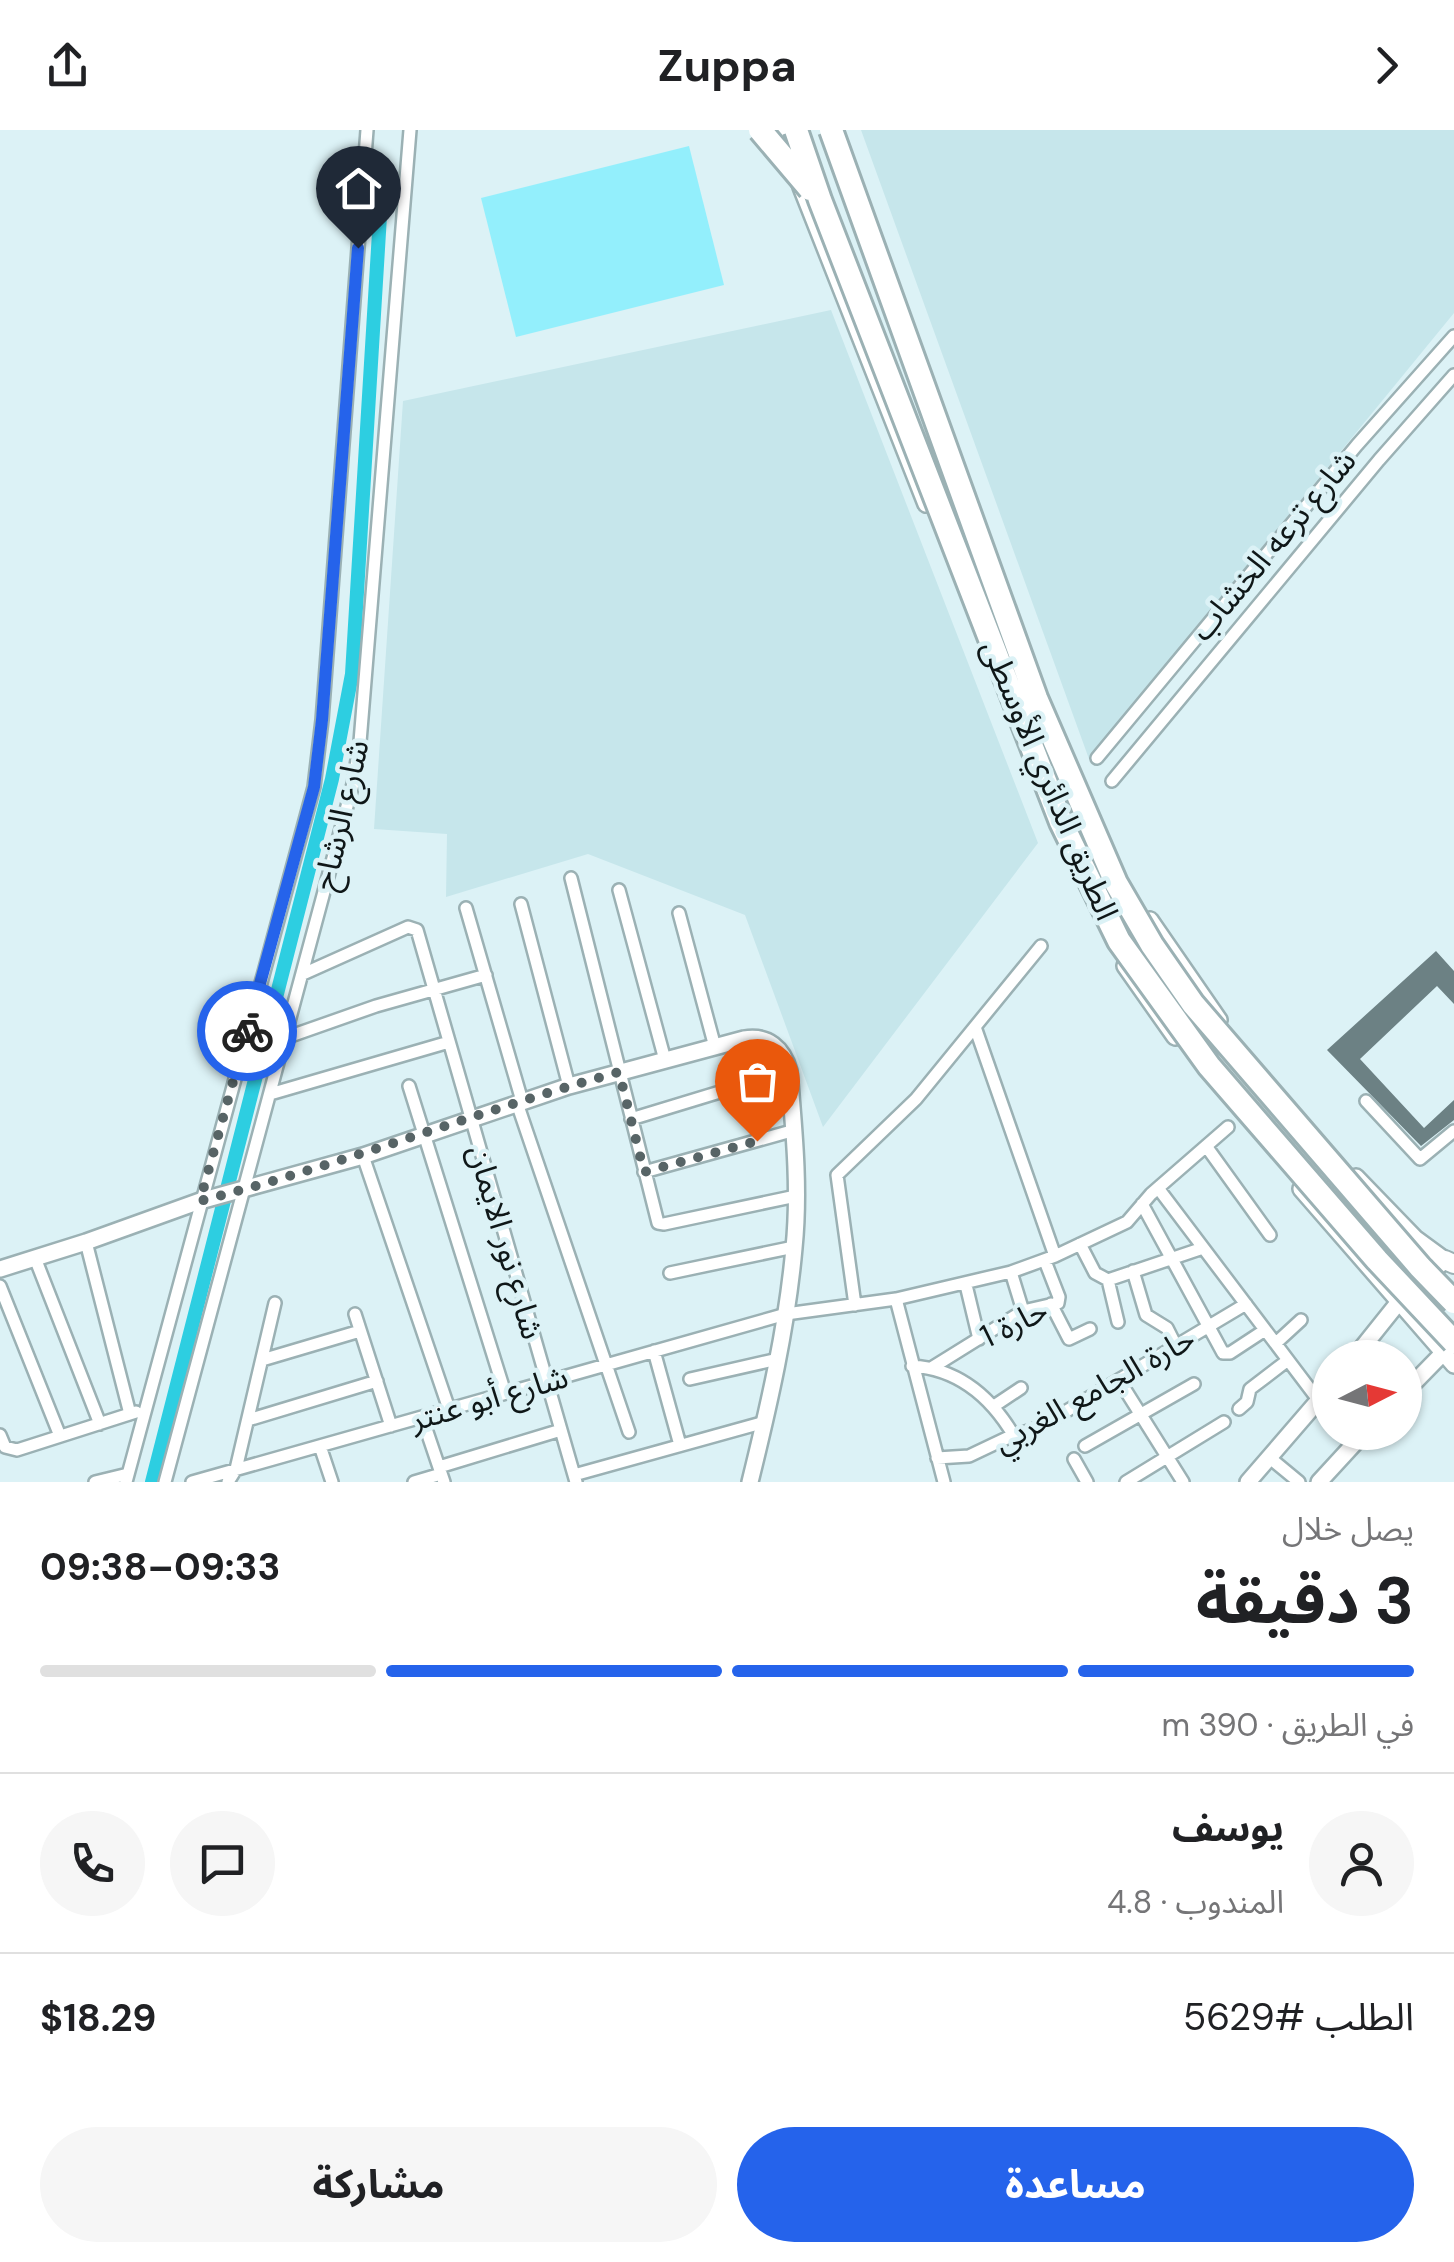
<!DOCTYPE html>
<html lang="ar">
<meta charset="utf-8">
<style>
:root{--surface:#fff;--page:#f6f6f6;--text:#202124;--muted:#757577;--line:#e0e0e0;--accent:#2563eb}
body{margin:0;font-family:"DM Sans","Noto Sans Arabic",sans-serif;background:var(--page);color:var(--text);direction:rtl;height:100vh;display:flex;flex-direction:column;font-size:38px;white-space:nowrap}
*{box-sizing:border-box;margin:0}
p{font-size:32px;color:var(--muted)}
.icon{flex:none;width:55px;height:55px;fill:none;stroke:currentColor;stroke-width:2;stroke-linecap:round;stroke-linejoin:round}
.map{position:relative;height:1352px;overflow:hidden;direction:ltr}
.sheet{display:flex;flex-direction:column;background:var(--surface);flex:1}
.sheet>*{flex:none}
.needle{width:65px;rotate:84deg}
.buttons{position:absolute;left:1312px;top:1210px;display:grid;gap:20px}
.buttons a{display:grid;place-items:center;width:110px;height:110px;border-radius:50%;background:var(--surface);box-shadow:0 2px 8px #0004;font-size:50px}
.pin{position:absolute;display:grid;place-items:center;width:85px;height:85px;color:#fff;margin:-102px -42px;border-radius:50% 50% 50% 0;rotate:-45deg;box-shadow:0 0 10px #0007}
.pin .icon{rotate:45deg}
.courier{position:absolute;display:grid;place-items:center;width:100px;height:100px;margin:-50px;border:8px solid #2563eb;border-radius:50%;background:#fff;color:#222;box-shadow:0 2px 12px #0007}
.summary em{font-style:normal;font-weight:700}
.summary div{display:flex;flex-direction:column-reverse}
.summary{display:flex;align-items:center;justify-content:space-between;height:170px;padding:0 40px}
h1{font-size:65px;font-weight:700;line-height:75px}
.bar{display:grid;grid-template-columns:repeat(4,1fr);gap:15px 10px;align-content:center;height:120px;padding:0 40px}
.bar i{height:12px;border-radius:8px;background:var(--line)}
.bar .on{background:var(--accent)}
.bar p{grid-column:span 4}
.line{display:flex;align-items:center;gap:25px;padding:0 40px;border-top:2px solid var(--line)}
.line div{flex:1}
.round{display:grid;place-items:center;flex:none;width:105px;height:105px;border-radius:52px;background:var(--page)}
.primary-button{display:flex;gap:20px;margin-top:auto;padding:20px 40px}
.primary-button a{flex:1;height:115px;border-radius:60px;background:var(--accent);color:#fff;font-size:40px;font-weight:700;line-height:115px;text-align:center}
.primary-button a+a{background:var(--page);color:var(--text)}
header{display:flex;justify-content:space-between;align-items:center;height:130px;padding:0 40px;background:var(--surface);font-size:45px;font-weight:700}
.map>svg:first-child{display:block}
.built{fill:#c6e6eb}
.grass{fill:#93effc}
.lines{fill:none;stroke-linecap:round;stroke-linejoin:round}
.canal{stroke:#2dcee1;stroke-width:14}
.building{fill:#6c8184}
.minor-casing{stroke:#9bb1b4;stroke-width:16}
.tertiary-casing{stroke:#9bb1b4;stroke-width:20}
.secondary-casing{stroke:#9bb1b4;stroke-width:22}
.minor{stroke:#fff;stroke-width:11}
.tertiary{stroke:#fff;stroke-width:15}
.secondary{stroke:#fff;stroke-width:18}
.motorway-bridge-casing{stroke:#9bb1b4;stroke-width:28;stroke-linecap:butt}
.motorway-bridge{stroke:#fff;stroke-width:22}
.done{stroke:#576466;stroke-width:10;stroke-dasharray:0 18}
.route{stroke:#2563eb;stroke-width:12}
.labels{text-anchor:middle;stroke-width:9;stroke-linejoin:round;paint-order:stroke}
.street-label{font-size:32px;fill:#0f1718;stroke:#dcf2f6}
</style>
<header><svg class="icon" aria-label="forward" viewBox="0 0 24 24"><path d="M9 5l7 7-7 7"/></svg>Zuppa<svg class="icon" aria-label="share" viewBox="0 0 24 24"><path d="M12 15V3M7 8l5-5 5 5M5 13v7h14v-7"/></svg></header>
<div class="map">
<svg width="1454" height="1352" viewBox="0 0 1454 1352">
<rect width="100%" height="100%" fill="#dcf2f6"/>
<path class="built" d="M 861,0 L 1454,0 L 1454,183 L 1089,629 Z
M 831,180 L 1038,713 L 823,997 L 745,785 L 588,724 L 446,767 L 447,704 L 374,699 L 403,271 Z"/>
<path class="grass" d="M 689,16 L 724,155 L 516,207 L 481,68 Z"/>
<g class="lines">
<path class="canal" d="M 152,1352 L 332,649 L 352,544 L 383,37"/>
</g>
<path class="building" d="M 1436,821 L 1454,841 L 1454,874 L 1437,856 L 1360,929 L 1424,998 L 1454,970 L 1454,990 L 1421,1016 L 1327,920 Z"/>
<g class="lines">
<defs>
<path id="minor" d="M 1097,628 L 1357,315 L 1454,206
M 1112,651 L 1379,330 L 1454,245
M 571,748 L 658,1093 L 664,1094 L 796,1066
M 619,760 L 665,930
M 521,774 L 569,956
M 466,778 L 522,971
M 679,783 L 715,917
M 303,844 L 408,797 L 417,800 L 576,1352
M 975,897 L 1055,1126
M 285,908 L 376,876 L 486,845
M 409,956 L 505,1263
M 270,964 L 449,912
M 1366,971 L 1420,1029 L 1454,1001
M 517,973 L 629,1302
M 631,989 L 789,941
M 1206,1016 L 1270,1105
M 363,1026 L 449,1279
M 644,1042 L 795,1000
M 1158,1058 L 1319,1271 L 1330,1280
M 1142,1074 L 1223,1223 L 1230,1223 L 1265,1200
M 86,1112 L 130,1284
M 1080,1114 L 1095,1143 L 1108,1150 L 1203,1118
M 35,1128 L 100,1294
M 1133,1141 L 1146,1185 L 1167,1198 L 1176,1216
M 1011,1142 L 1023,1181
M 670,1143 L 794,1117
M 1108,1150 L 1118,1192
M 966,1155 L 979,1209
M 0,1156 L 60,1306
M 896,1169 L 944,1352
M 1051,1174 L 1069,1209 L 1090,1199
M 855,1175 L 837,1045 L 916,969 L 1041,816
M 355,1184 L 391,1296
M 1276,1213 L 1301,1190
M 654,1221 L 680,1315
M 262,1230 L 360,1201
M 912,1236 C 959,1239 991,1267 1014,1306
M 933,1237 L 1023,1181 L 1058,1173 L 1059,1167 L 1045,1131
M 690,1249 L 778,1229
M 1119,1250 L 1183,1352
M 994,1276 L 1021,1258
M 1239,1279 L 1247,1272 L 1250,1259 L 1288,1230
M 422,1287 L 444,1352
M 248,1290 L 377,1251
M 0,1305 L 5,1317 L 17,1320 L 136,1282
M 320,1316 L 332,1352
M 1085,1316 L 1194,1254
M 937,1328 L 969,1326 L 1009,1307 L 1038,1298 L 1246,1174
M 1270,1328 L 1299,1352
M 1074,1329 L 1087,1352
M 439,1337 L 561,1300
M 574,1345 L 765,1292
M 95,1352 L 128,1344
M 126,1352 L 314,657 L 322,590 L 367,0
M 165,1352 L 353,654 L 360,612 L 410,0
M 192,1352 L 786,1184 L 896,1169 L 1011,1142 L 1055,1126 L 1127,1092 L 1151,1064 L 1228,997
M 228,1352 L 236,1339 L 275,1173
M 414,1352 L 441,1344
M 1126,1352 L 1224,1292"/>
<path id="tertiary" d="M 783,0 L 801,57 L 926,374
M 1150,790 L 1219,890
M 1125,836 L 1175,907
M 1301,1059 L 1454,1235
M 0,1139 L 86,1112 L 200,1071 L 363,1026 L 569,956 L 744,909 C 768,905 783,918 789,941 C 794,1000 800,1059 794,1118 C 787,1197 769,1275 750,1352
M 1354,1228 L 1398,1173 L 1445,1130 L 1415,1108 L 1356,1047
M 1405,1262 L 1448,1218
M 1248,1352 L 1330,1257
M 1319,1352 L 1365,1302"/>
<path id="secondary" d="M 1445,1130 L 1454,1134"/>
</defs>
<use href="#minor" class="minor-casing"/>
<use href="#tertiary" class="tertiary-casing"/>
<use href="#secondary" class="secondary-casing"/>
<use href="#minor" class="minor"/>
<use href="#tertiary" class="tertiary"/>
<use href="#secondary" class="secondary"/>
<defs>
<path id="motorway-bridge" d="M 760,0 L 810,59
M 796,0 L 820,70 L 1061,692 L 1119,811 L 1209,936 L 1377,1130 L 1454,1212
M 831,0 L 1036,568 L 1116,753 L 1152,815 L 1193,874 L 1420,1137 L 1454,1172"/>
</defs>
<use href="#motorway-bridge" class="motorway-bridge-casing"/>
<use href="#motorway-bridge" class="motorway-bridge"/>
</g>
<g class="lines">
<path class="done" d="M 247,901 L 200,1071 C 342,1035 478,981 619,942 L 644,1042 L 757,1011"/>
<path class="route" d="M 247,901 L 314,657 L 322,590 L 358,118"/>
</g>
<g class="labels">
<g class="street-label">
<text transform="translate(1273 415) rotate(-50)" y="11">شارع ترعه الخشاب</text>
<text transform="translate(1050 650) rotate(67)" y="11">الطريق الدائري الأوسطى</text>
<text transform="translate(341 685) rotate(-77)" y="11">شارع الرشاح</text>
<text transform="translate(506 1112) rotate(74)" y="11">شارع نور الايمان</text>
<text transform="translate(1014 1193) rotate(-26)" y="11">حارة 1</text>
<text transform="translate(1094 1260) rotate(-29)" y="11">حارة الجامع الغربي</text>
<text transform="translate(489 1268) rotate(-16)" y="11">شارع أبو عنتر</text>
</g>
</g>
</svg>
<div class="buttons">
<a><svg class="needle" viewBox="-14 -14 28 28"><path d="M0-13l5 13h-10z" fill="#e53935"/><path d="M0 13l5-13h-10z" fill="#757577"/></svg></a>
</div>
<div class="pin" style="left:757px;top:1011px;background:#ea580c"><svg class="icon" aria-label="bag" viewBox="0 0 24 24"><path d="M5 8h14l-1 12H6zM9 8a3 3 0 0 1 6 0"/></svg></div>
<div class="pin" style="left:358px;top:118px;background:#1f2937"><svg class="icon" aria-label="home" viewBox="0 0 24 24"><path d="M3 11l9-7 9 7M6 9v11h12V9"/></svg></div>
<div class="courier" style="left:247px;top:901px"><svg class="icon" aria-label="bike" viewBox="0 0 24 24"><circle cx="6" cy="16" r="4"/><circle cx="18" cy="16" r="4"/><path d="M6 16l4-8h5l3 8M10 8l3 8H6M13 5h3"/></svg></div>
</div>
<section class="sheet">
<div class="summary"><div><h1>3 دقيقة</h1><p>يصل خلال</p></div><em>09:33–09:38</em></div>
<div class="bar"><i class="on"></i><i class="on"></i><i class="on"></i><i></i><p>في الطريق · 390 m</p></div>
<div class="line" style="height:180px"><a class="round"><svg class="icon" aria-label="person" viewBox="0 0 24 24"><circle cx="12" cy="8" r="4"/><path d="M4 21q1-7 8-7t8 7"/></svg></a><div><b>يوسف</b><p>المندوب · 4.8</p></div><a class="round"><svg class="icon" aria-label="chat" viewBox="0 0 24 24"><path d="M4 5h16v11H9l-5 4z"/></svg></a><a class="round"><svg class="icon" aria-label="phone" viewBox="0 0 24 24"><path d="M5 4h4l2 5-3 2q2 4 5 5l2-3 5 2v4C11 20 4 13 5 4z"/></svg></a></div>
<div class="line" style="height:130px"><div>الطلب #5629</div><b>$18.29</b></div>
<div class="primary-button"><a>مساعدة</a><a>مشاركة</a></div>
</section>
